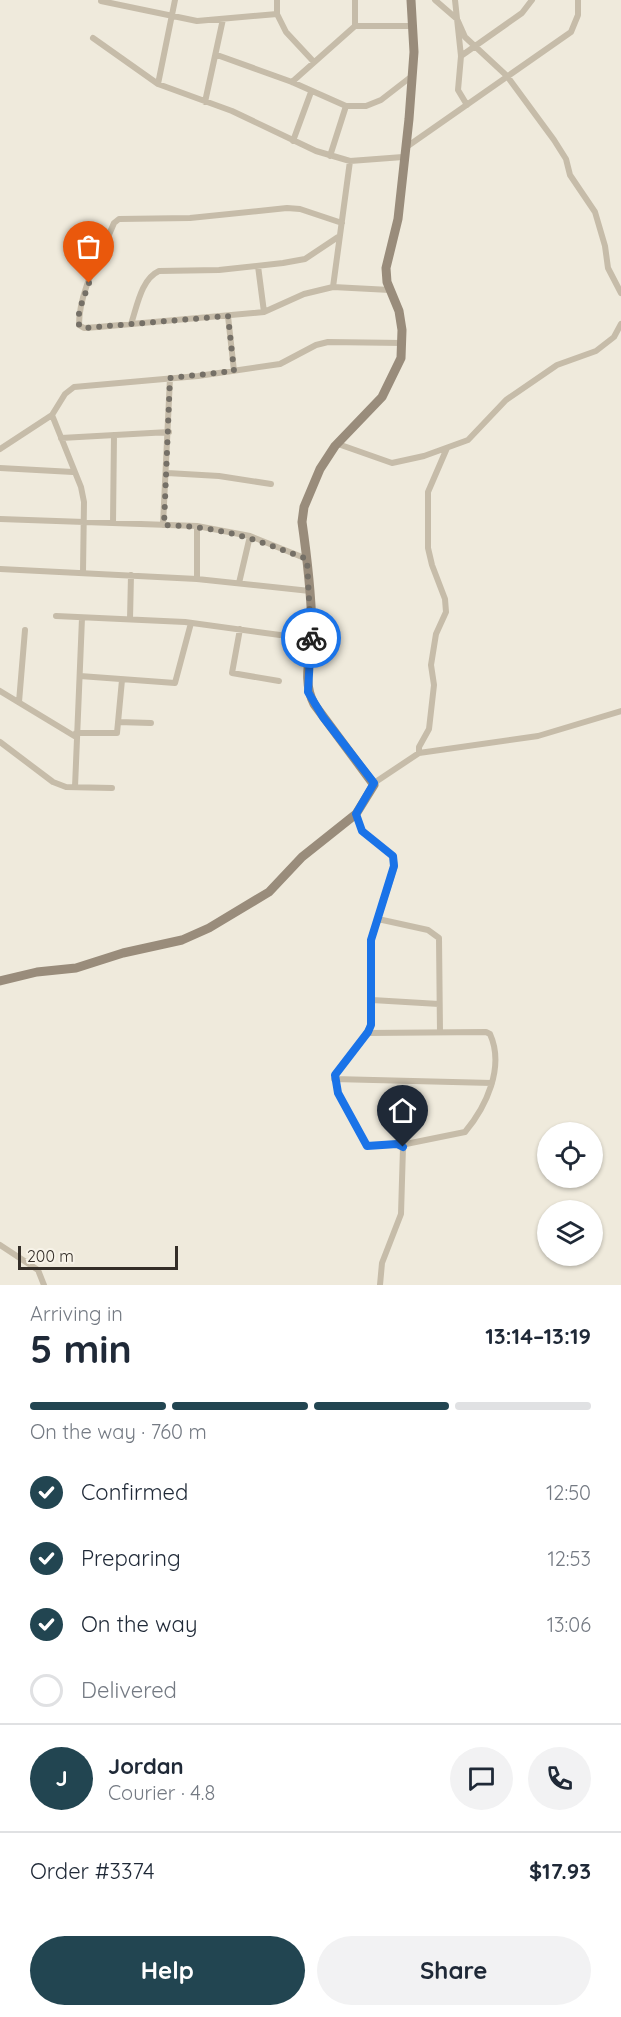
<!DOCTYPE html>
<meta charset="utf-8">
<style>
:root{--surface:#fff;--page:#f2f2f3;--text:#1f2937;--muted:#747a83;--line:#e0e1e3;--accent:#224551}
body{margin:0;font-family:Quicksand,sans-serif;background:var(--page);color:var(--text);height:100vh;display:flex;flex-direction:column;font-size:22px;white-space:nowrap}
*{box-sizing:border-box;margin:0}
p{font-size:20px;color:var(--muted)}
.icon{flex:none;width:33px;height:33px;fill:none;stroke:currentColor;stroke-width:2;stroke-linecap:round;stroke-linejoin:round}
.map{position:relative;height:1285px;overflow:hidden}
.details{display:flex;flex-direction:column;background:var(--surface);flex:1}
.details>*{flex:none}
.fabs{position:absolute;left:537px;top:1122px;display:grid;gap:12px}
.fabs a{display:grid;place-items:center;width:66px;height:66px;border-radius:50%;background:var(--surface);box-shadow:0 2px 4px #0004;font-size:30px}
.scale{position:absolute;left:18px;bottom:15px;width:160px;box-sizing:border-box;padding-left:6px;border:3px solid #342e28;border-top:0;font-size:16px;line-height:21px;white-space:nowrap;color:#342e28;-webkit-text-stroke:4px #f7f3e8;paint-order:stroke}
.pin{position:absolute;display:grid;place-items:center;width:51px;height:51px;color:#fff;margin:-62px -26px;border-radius:50% 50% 50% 0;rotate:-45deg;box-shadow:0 0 6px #0007}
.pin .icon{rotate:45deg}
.courier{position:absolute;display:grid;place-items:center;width:60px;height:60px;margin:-30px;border:4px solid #1a73e8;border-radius:50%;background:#fff;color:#222;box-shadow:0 2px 8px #0007}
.summary em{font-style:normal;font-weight:800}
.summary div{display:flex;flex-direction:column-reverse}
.summary{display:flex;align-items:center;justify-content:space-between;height:102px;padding:0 30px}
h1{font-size:39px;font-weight:800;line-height:45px}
.bar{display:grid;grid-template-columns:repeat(4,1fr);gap:9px 6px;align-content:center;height:72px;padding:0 30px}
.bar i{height:8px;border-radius:4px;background:var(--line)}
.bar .current{background:var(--accent)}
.bar p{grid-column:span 4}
.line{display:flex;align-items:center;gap:15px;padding:0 30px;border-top:2px solid var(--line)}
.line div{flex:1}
.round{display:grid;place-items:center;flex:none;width:63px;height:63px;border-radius:32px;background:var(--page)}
ol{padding:0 30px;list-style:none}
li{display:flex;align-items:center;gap:18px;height:66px}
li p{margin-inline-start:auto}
li .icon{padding:6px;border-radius:50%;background:var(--accent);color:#fff;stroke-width:4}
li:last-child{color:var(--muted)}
li i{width:33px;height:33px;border:3px solid var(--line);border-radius:50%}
.action{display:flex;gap:12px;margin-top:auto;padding:12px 30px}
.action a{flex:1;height:69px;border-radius:36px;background:var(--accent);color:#fff;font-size:24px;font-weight:800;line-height:69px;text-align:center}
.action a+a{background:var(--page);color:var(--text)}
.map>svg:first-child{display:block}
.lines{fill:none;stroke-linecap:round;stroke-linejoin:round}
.street{stroke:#c6bca9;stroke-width:6}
.secondary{stroke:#998c7b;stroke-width:9}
.done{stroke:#757067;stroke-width:6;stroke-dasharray:0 10.8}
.route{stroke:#1a73e8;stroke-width:8}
</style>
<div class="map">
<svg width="621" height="1285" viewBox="0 0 621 1285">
<rect width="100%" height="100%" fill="#efeadc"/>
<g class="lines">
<path class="street" d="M 435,0 L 457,19 L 465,37 L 507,76 L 554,140 L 566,159 L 570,175 L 595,212 L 605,246 L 608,268 L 621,293
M 455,0 L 461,56 L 458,90 L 467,105
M 101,1 L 197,21 L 277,14 L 277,0
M 277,14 L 286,32 L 313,61
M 355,26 L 355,0
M 93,38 L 158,84 L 232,111 L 316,151 L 350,161 L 403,157
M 217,55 L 292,82 L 346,106 L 366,106 L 381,100 L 412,76
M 461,56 L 522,13 L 532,0
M 292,82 L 355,26 L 412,26
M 158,84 L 175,0
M 205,102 L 223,19
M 293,141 L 311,92
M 405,148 L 571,32 L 578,15 L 578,0
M 330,156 L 346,106
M 342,223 L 300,209 L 287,208 L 190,218 L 119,219 L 114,223 C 101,255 79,290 79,325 L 84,328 L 98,327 L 264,312 L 304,294 L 333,287 L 390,290
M 258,266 L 264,312
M 333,287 L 350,161
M 228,316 L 234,371
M 131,324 C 137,307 141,279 159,271 L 219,270 L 283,263 L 305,259 L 338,237
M 52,415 L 81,487 L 84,502 L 83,572
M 61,438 L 169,432
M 338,444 L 392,463 L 424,456 L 468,440 L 506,400 L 557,365 L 596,351 L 614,337 L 621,324
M 0,449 L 52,415 L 65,394 L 74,387 L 198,376 L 280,364 L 316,345 L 328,342 L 403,343
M 0,468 L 73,472
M 167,473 L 219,476 L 271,484
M 0,519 L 197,526 L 250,536 L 307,559
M 113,523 L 114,435
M 163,525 L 170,378
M 0,569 L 197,579 L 310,591
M 197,579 L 197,526
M 239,583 L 250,536
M 56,616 L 185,622 L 280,635
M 130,619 L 131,575
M 240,629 L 232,673 L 279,681
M 80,676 L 175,683 L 191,623
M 0,691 L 76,737
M 19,702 L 25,630
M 118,722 L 151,723
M 76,733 L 117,733 L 122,680
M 0,742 L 53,782 L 66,787 L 112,788
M 419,753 L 419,747 L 429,729 L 434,685 L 431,665 L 436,634 L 446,612 L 445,599 L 432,565 L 428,548 L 428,492 L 447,448
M 374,783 L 419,753 L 538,736 L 621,711
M 75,787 L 82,618
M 356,814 L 362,831 L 393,856 L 395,866 L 371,940 L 371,1025 L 360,1043 L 335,1075 L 338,1093 L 367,1146 L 397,1144 L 403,1147 L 401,1214 L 382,1263 L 380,1285
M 378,919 L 428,930 L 439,938 L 440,1032
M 372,1000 L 439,1004
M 368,1033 L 486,1032 L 490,1034 C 505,1067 486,1107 465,1132 L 401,1145
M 334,1079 L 492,1083
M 0,1245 L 38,1270 L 44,1285"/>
<path class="secondary" d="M 0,981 L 37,972 L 76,968 L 123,953 L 182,940 L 209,928 L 269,892 L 302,857 L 356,814 L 374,785 L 314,704 C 301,678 312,655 312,627 C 311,592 307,557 302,522 L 304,507 L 320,469 L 335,446 L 382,397 L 401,358 L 402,330 L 399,311 L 387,282 L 386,268 L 398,219 L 409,119 L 414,52 L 411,0"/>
</g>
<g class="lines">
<path class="done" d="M 89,283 L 79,311 L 79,325 L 84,328 L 228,316 L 234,371 L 170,378 L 164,525 C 223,527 252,538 307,559 L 311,638"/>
<path class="route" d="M 311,638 L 308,692 L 323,717 L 374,783 L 356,814 L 362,831 L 393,856 L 394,866 L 371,940 L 371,1025 L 368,1032 L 335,1075 L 338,1093 L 367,1146 L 397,1144 L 403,1147"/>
</g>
</svg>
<div class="fabs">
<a><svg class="icon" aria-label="locate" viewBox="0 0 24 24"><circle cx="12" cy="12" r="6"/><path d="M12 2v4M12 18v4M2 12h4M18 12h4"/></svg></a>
<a><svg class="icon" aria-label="layers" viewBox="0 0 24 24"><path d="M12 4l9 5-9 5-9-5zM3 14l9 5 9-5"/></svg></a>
</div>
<div class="scale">200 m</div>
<div class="pin" style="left:89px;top:283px;background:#ea580c"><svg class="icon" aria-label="bag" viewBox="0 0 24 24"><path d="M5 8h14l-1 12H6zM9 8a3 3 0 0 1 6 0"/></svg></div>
<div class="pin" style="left:403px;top:1147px;background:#1f2937"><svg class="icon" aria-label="home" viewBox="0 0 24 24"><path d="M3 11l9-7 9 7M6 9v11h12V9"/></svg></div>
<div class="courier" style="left:311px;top:638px"><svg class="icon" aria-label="bike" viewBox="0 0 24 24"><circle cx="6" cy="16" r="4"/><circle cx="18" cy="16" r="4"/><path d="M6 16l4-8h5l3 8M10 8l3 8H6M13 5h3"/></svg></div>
</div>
<section class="details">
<div class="summary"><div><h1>5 min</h1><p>Arriving in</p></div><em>13:14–13:19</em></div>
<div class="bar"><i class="current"></i><i class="current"></i><i class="current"></i><i></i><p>On the way · 760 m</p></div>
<ol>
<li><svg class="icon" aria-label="check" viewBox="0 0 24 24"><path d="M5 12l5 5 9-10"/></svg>Confirmed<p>12:50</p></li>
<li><svg class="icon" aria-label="check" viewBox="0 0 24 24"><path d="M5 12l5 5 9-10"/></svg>Preparing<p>12:53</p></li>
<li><svg class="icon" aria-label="check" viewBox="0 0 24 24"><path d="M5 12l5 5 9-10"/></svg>On the way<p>13:06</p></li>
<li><i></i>Delivered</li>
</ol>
<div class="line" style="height:108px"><b class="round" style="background:var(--accent);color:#fff">J</b><div><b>Jordan</b><p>Courier · 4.8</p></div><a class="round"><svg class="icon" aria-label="chat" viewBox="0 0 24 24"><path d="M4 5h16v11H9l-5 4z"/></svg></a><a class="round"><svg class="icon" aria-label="phone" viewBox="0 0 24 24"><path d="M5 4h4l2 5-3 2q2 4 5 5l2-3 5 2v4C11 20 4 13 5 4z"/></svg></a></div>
<div class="line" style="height:78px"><div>Order #3374</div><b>$17.93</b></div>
<div class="action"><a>Help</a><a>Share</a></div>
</section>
